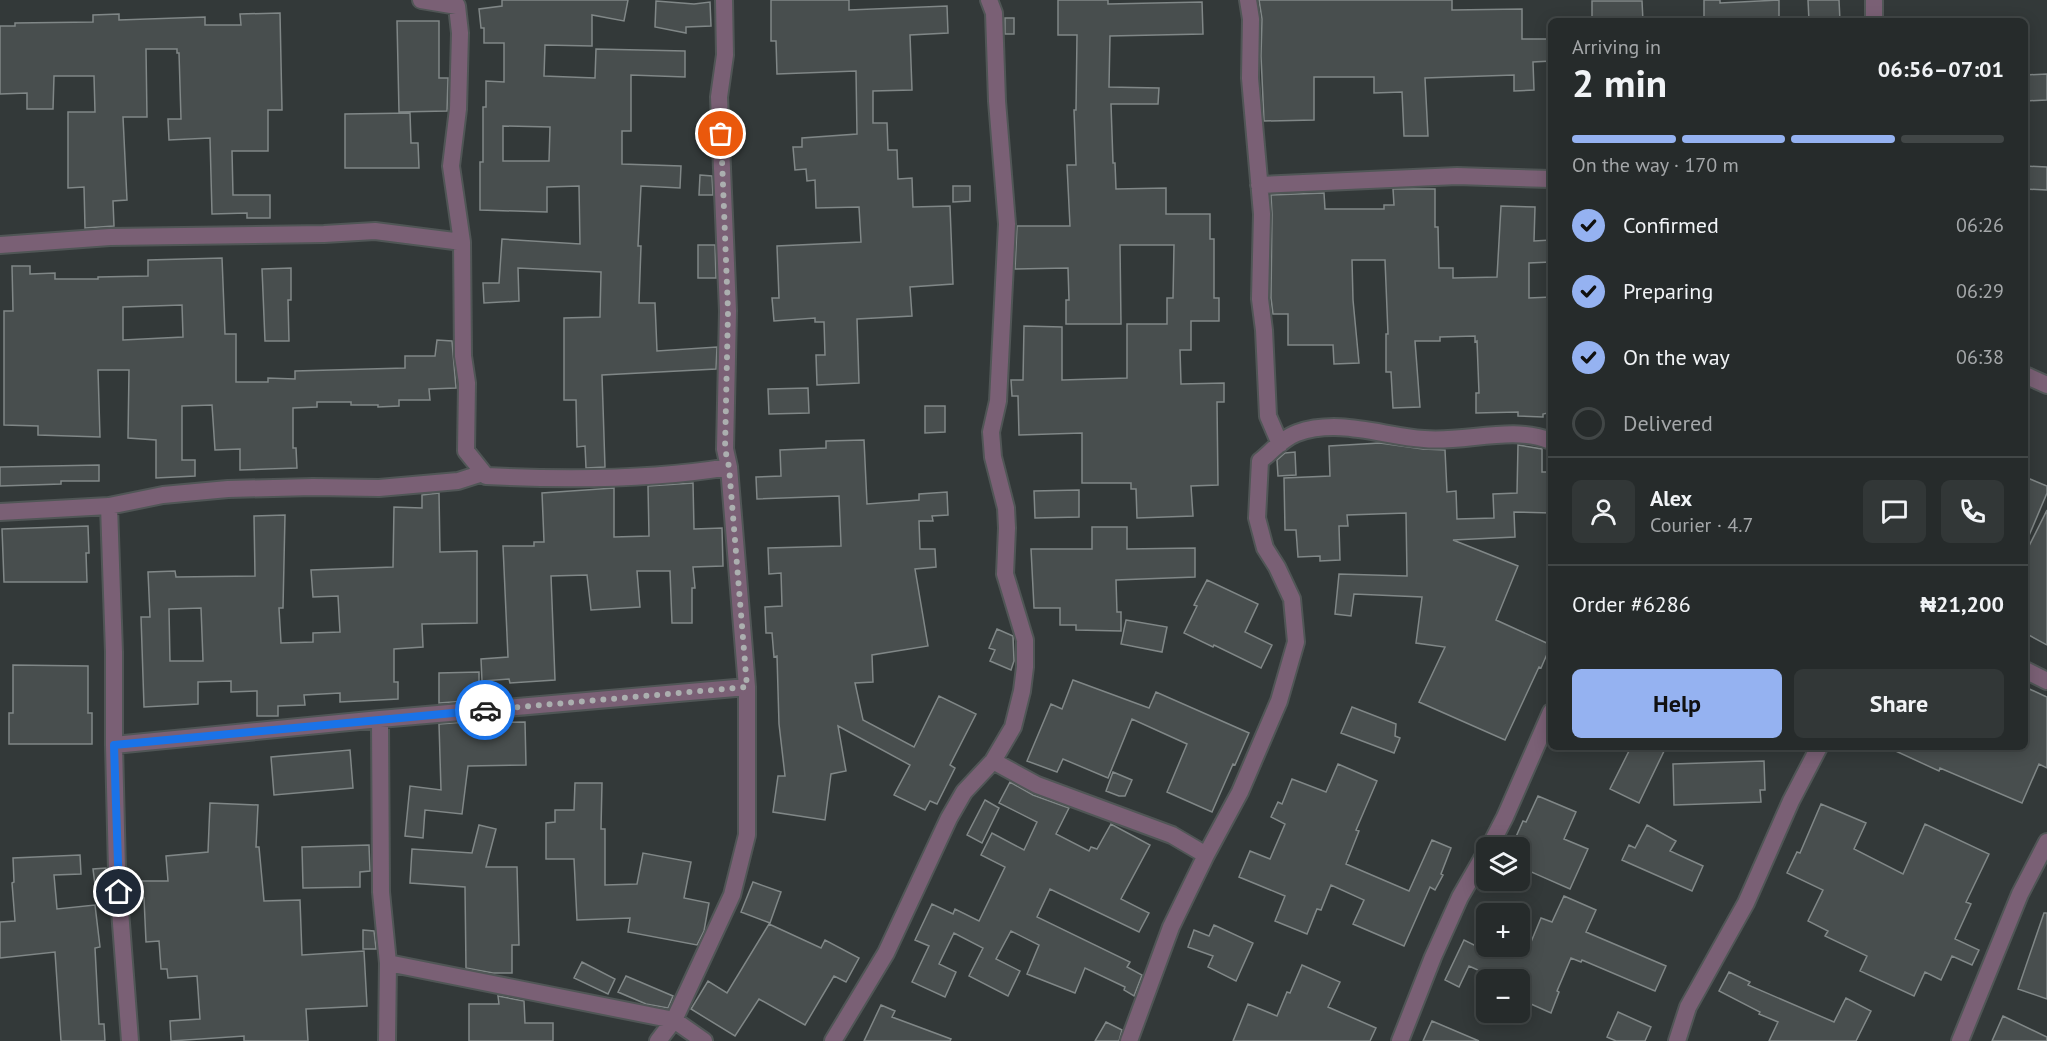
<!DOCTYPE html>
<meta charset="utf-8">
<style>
:root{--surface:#262b2b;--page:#323737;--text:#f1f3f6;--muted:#a4a7a9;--line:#424747;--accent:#95b2f1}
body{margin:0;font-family:"PT Sans",sans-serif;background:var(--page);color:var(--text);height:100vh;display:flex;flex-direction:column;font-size:22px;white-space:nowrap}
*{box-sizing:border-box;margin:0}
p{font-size:20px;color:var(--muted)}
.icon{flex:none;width:33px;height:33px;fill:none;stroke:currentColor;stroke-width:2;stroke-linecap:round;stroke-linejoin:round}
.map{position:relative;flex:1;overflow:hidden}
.drawer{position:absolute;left:1548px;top:18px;width:480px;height:732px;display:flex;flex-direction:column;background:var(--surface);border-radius:9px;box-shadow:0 3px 15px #0003,0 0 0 2px var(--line)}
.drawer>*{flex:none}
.controls{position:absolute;left:1476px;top:837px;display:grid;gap:12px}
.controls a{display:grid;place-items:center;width:54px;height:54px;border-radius:9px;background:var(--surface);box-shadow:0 3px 15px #0003,0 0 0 2px var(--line);font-size:30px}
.pin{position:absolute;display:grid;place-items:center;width:51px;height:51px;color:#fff;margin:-26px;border:3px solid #fff;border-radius:50%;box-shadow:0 2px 6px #0007}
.courier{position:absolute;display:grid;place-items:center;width:60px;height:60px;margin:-30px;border:4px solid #1a73e8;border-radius:50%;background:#fff;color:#222;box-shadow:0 2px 8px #0007}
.head em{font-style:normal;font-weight:800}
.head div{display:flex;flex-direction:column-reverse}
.head{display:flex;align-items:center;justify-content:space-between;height:102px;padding:0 24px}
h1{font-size:39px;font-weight:800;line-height:45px}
.bar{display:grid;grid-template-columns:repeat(4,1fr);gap:9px 6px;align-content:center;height:72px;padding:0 24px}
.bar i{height:8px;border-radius:4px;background:var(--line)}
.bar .selected{background:var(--accent)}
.bar p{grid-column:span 4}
.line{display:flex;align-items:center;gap:15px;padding:0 24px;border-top:2px solid var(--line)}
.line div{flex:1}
.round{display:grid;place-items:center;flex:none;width:63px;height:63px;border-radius:9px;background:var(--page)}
ol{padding:0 24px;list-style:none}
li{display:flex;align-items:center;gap:18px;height:66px}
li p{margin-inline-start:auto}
li .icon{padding:6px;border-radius:50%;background:var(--accent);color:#111;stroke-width:4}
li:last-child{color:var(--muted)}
li i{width:33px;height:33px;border:3px solid var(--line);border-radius:50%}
.cta{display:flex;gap:12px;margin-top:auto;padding:12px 24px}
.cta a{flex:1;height:69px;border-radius:9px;background:var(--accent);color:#111;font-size:24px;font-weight:800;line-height:69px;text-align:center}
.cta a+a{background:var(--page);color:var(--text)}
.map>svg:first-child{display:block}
.building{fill:#484e4e;stroke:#808787;stroke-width:1.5;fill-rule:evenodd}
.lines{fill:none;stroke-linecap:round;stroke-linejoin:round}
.street-casing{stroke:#505656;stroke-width:20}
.street{stroke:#7a6075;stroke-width:16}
.done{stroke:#abafaf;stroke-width:6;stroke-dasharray:0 10.8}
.route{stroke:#1a73e8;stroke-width:8}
</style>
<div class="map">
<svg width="2047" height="1041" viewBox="0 0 2047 1041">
<rect width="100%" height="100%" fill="#333939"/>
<path class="building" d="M 502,0 L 628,0 L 624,21 L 592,15 L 592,46 L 545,45 L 544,76 L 595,78 L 596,49 L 685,51 L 685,77 L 631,75 L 631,131 L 622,131 L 622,164 L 681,166 L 680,188 L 641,186 L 638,246 L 641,246 L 639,303 L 655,303 L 657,351 L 717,347 L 716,369 L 602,375 L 605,467 L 586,468 L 585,446 L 577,447 L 576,400 L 564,400 L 564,318 L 600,317 L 601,272 L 518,268 L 519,301 L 484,303 L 483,283 L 499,283 L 502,239 L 580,244 L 579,186 L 547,187 L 547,212 L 480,210 L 480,162 L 483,162 L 483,107 L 486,107 L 486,81 L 504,82 L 504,43 L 484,43 L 484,28 L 481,28 L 479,9 L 502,6 ZM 503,126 L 550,127 L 549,161 L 503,161 Z
M 771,0 L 849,0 L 849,10 L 947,6 L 948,33 L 910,35 L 912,90 L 873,91 L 873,123 L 887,123 L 888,150 L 897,150 L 898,179 L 912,178 L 913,207 L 950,206 L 953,284 L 910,287 L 912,316 L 857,319 L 859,383 L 817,385 L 816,355 L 825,355 L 824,322 L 815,322 L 815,318 L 774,321 L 772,298 L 779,298 L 777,246 L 861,242 L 859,207 L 816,208 L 815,180 L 807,181 L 806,169 L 795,170 L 793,147 L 802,147 L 802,138 L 857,134 L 856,71 L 777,74 L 776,41 L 771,41 Z
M 1058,0 L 1108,0 L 1108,4 L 1202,2 L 1203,34 L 1110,36 L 1109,87 L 1159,88 L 1158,104 L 1111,104 L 1113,163 L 1115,163 L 1116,189 L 1166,188 L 1166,214 L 1210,214 L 1210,239 L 1214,239 L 1214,298 L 1219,298 L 1219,321 L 1191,321 L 1191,350 L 1180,350 L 1181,384 L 1224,383 L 1224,402 L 1217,402 L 1218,485 L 1191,486 L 1193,516 L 1137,518 L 1136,489 L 1131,489 L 1131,483 L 1082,483 L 1082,433 L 1019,435 L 1018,396 L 1012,396 L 1011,380 L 1023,380 L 1024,326 L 1062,327 L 1062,380 L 1127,378 L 1127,324 L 1167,324 L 1167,298 L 1173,298 L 1174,245 L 1120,245 L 1121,324 L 1066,324 L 1066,300 L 1069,300 L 1068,268 L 1015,269 L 1017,226 L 1070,226 L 1067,165 L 1076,165 L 1074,110 L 1076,110 L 1077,35 L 1058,35 Z
M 1259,0 L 1452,0 L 1452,10 L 1522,9 L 1522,39 L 1551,39 L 1551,61 L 1533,62 L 1534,90 L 1514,91 L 1514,75 L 1425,78 L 1428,136 L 1404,136 L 1402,92 L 1374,93 L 1374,77 L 1314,77 L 1314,120 L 1264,121 L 1261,56 L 1262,19 Z
M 1704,0 L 1720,0 L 1720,3 L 1779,0 L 1779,21 L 1704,21 Z
M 1808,0 L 1839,0 L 1840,21 L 1809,21 Z
M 656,1 L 694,4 L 710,2 L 711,26 L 686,27 L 686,33 L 655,27 Z
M 1592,1 L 1642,1 L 1643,21 L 1592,21 Z
M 280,13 L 282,110 L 268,110 L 268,151 L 232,151 L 233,195 L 270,195 L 270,218 L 247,218 L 247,213 L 212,214 L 210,138 L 169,140 L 168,119 L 181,119 L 179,53 L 177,53 L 177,49 L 146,49 L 147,117 L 123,117 L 127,200 L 113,201 L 114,226 L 85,228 L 84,187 L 68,188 L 68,112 L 95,112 L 94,76 L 54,76 L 53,109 L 27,109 L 27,93 L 0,94 L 0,26 L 15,26 L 15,23 L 93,22 L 93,15 L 119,14 L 119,20 L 205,17 L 205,25 L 241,25 L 240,14 Z
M 1005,18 L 1014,18 L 1014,34 L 1005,34 Z
M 397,21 L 439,21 L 439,78 L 448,78 L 447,111 L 399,112 Z
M 2047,74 L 2047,100 L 2025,101 L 2025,75 Z
M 410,113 L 411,143 L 418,143 L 419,168 L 345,168 L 345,114 Z
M 2025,166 L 2047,167 L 2047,190 L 2025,189 Z
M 700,175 L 712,176 L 713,195 L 699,195 Z
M 953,186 L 970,186 L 970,201 L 953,202 Z
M 1393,189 L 1435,189 L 1435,227 L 1438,227 L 1439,268 L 1453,268 L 1453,278 L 1497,277 L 1501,206 L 1535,207 L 1534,241 L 1551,240 L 1551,262 L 1529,263 L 1529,298 L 1551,297 L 1551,396 L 1548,396 L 1548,413 L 1543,414 L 1543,417 L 1518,416 L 1518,412 L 1476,413 L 1476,393 L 1479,393 L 1477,341 L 1475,342 L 1475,336 L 1440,337 L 1440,341 L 1415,341 L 1420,407 L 1393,408 L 1391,372 L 1386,372 L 1386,334 L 1388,334 L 1385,260 L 1352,260 L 1353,300 L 1359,363 L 1334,364 L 1333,345 L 1288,345 L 1288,314 L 1273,314 L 1271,298 L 1272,214 L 1271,195 L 1324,193 L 1325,209 L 1384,209 L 1384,205 L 1394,205 Z
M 698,245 L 715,245 L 716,278 L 698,278 Z
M 222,258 L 225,334 L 236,334 L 236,382 L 268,382 L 268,378 L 295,379 L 295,371 L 405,368 L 405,356 L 435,356 L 437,340 L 452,341 L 456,388 L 429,389 L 430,400 L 399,400 L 399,406 L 378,407 L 378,405 L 351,405 L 351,402 L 317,402 L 317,407 L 293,408 L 293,448 L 296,448 L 297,468 L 240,470 L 240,449 L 215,450 L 212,405 L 182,406 L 182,460 L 195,460 L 195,476 L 156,478 L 156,440 L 128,438 L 129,370 L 98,370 L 100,437 L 38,435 L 38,426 L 4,425 L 4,311 L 13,311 L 12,266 L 30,266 L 30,274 L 55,273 L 55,279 L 98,279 L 98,277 L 148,276 L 148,260 ZM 182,305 L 183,337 L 123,340 L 123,307 Z
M 291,268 L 291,300 L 288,300 L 289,341 L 265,341 L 262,269 Z
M 808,388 L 809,413 L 769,414 L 768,389 Z
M 925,406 L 945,406 L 945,432 L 925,433 Z
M 864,440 L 867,504 L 919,500 L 919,494 L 947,492 L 948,515 L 932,516 L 933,521 L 919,521 L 920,549 L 935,549 L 936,567 L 915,569 L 928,646 L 872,655 L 873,682 L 855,683 L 863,720 L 914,747 L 939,696 L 976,714 L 950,765 L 955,768 L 937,804 L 930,801 L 925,810 L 894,795 L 910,765 L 838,726 L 846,771 L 831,774 L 825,820 L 773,812 L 778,776 L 785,776 L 779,724 L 777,656 L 774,657 L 772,633 L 766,633 L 765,607 L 782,606 L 781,573 L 769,574 L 768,548 L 841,546 L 839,496 L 757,499 L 756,477 L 781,476 L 780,450 L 826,448 L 826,441 Z
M 1380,443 L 1423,449 L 1445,450 L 1447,492 L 1456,491 L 1457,519 L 1494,518 L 1493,494 L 1517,493 L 1518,445 L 1542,449 L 1542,472 L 1551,472 L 1551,513 L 1514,512 L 1515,537 L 1453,540 L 1518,566 L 1496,620 L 1551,645 L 1541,668 L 1539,667 L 1505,740 L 1419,702 L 1445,647 L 1416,643 L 1422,597 L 1354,594 L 1351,616 L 1335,614 L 1339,574 L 1407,576 L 1406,513 L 1347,515 L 1348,526 L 1339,526 L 1340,560 L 1320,561 L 1320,556 L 1298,557 L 1296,530 L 1285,530 L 1284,478 L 1330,476 L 1329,446 Z
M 1295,452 L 1296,475 L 1278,476 L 1277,460 L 1285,453 Z
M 99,465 L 99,481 L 61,481 L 61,484 L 0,486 L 0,467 Z
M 2025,477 L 2047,486 L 2047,493 L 2025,545 Z
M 693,483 L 694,529 L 722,528 L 723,566 L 693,567 L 695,588 L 692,588 L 692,623 L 672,623 L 670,571 L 637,571 L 640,607 L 591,610 L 587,575 L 551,576 L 555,680 L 510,683 L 509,679 L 482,681 L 481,659 L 508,657 L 503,546 L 534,546 L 534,542 L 544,542 L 542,493 L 614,488 L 614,537 L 649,536 L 648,486 Z
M 1079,490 L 1079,517 L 1035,518 L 1034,491 Z
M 439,493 L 440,552 L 477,551 L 477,623 L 422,624 L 423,647 L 394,649 L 394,682 L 398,682 L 398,699 L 340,702 L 340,693 L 304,695 L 305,705 L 278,706 L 278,716 L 257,716 L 257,691 L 231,692 L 231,681 L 198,682 L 198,704 L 144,707 L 141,617 L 150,617 L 148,572 L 175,571 L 176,577 L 255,576 L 254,516 L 285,515 L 283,608 L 279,608 L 281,643 L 313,642 L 313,633 L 340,632 L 338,596 L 313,597 L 311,570 L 393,567 L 394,507 L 422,508 L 422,495 ZM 201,608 L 203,661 L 170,661 L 169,609 Z
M 2047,510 L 2047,645 L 2025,633 L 2025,554 Z
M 88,526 L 89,553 L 86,553 L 87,582 L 4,582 L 2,529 Z
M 1092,527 L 1127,527 L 1127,549 L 1195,548 L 1195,577 L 1116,580 L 1117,612 L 1121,612 L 1121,631 L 1076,630 L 1076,625 L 1060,625 L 1060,608 L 1034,608 L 1031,549 L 1092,549 Z
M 1207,580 L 1258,604 L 1245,632 L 1272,645 L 1261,668 L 1214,645 L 1213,647 L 1184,633 L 1197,606 L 1194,605 Z
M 1126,620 L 1167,627 L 1162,652 L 1121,644 Z
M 997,629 L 1013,636 L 1014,661 L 1011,670 L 990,661 L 995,650 L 989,648 Z
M 13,665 L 88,666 L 88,713 L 92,713 L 92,744 L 9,744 L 9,713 L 13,713 Z
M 479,672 L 479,700 L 439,703 L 439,673 Z
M 1073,680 L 1149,708 L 1156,692 L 1249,733 L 1235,765 L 1233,764 L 1212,812 L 1167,792 L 1187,744 L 1132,719 L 1108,778 L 1063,759 L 1057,772 L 1027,761 L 1051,704 L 1062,709 Z
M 2025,687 L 2047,697 L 2047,768 L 2039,764 L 2022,803 L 1940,768 L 1939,771 L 1887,747 L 2025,747 Z
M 1352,707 L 1396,724 L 1395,736 L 1400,738 L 1394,753 L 1341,733 Z
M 479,721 L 479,723 L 525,722 L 526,765 L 468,766 L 462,814 L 425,810 L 423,838 L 405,836 L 410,786 L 441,790 L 439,724 Z
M 1631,747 L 1666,747 L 1639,803 L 1610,789 Z
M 350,750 L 353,788 L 274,795 L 271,757 Z
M 1764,761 L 1765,790 L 1760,790 L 1761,802 L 1674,805 L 1673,764 Z
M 1338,764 L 1377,781 L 1356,830 L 1359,831 L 1346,864 L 1409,891 L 1432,840 L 1451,848 L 1441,874 L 1443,875 L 1435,890 L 1430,887 L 1404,946 L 1353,924 L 1364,900 L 1331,885 L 1321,910 L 1317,909 L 1307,934 L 1275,921 L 1285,896 L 1239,877 L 1250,851 L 1270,859 L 1285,824 L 1271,817 L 1278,802 L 1282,804 L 1292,779 L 1326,792 Z
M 1113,772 L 1132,780 L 1125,796 L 1119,796 L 1106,791 Z
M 1010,782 L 1033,795 L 1069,808 L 1056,834 L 1089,851 L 1091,847 L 1097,849 L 1111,824 L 1150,845 L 1121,899 L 1149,913 L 1139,932 L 1050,889 L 1037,917 L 1130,962 L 1127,967 L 1142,975 L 1134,996 L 1124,990 L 1125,987 L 1085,968 L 1075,993 L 1027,974 L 1039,945 L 1011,931 L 996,959 L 1020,971 L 1008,996 L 969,976 L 983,948 L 954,933 L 939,964 L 956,972 L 945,997 L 912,982 L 929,946 L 915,940 L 932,904 L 953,914 L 955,909 L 979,921 L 1005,867 L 981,855 L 992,833 L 1024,850 L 1037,822 L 999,803 Z
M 575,783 L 602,783 L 601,829 L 605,829 L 605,885 L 637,884 L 643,853 L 691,862 L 684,898 L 709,903 L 704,931 L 697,945 L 628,932 L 630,918 L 577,920 L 574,859 L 546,859 L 546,823 L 555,822 L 555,810 L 574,810 Z
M 1538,796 L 1576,812 L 1564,839 L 1588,849 L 1570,889 L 1520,867 L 1520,848 L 1511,848 L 1523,821 L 1526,822 Z
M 985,800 L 999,808 L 982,843 L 967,835 Z
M 210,803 L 258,805 L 256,847 L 259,847 L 264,901 L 300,900 L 302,955 L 364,951 L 367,1006 L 306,1009 L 308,1041 L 244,1041 L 244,1036 L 171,1041 L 170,1021 L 200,1019 L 197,976 L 168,978 L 167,969 L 161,969 L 159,941 L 146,942 L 144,898 L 140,898 L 140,881 L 168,881 L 166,856 L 208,852 Z
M 1821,804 L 1866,823 L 1854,849 L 1903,874 L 1925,824 L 1989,854 L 1966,902 L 1971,904 L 1955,939 L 1979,950 L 1972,965 L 1952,956 L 1941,980 L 1925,972 L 1914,996 L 1860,971 L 1867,956 L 1825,936 L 1828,931 L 1808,921 L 1823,890 L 1787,873 L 1797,852 L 1800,853 Z
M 479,825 L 496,829 L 486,867 L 517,867 L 519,945 L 512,945 L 512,973 L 493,973 L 466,968 L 465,887 L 410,883 L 412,849 L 472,853 Z
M 1647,825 L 1676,841 L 1670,851 L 1703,866 L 1692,891 L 1622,860 L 1629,845 L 1635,848 Z
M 369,845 L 370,871 L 360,872 L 360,887 L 303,888 L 302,847 Z
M 80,855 L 81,874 L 54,875 L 57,909 L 95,905 L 100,947 L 95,948 L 99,1024 L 104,1024 L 105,1041 L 61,1041 L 55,952 L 0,958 L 0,922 L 15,921 L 12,883 L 14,882 L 13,858 Z
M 106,868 L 107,883 L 95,885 L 93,869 Z
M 753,882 L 781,892 L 770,923 L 741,912 Z
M 1564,896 L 1596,910 L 1586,932 L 1666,966 L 1655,991 L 1582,960 L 1581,962 L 1571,958 L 1557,991 L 1559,992 L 1551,1013 L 1520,999 L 1520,980 L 1500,980 L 1469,966 L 1459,987 L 1445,980 L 1464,940 L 1482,949 L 1483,946 L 1520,946 L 1520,937 L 1531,942 L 1541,918 L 1552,922 Z
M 2044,913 L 2047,913 L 2047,999 L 2018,989 Z
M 769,924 L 821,948 L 825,940 L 859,958 L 846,982 L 834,976 L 805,1025 L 759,999 L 735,1036 L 691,1009 L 708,981 L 727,993 Z
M 1214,925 L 1253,943 L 1236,981 L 1208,967 L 1213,956 L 1188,947 L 1194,930 L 1209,936 Z
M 363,930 L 374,931 L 376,949 L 363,949 Z
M 582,962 L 615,979 L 608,994 L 574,978 Z
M 1302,965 L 1340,982 L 1328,1007 L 1376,1028 L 1370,1041 L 1233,1041 L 1248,1004 L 1277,1016 L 1287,992 L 1290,993 Z
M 1729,972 L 1750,982 L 1748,985 L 1834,1022 L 1846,998 L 1871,1011 L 1856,1041 L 1769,1041 L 1778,1022 L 1759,1014 L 1760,1012 L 1719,991 Z
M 626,976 L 673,996 L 668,1008 L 646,1004 L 618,992 Z
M 498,996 L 524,1001 L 525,1023 L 553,1023 L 553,1041 L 469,1041 L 469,1004 L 499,1004 Z
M 881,1005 L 895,1011 L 892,1017 L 951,1039 L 950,1041 L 864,1041 Z
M 1618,1012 L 1651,1027 L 1645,1041 L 1616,1041 L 1607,1037 Z
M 2003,1016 L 2047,1037 L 2047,1041 L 1992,1041 Z
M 1432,1021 L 1479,1041 L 1423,1041 Z
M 1106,1022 L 1122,1030 L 1119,1041 L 1095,1041 Z"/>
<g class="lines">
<defs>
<path id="street" d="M 421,0 L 457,6 L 460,33 L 458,109 L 451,166 L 462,242 L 463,356 L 467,383 L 466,451 L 486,476 C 565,480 651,480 729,467 L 725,449 L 728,311 L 719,97 L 725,55 L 724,0
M 1248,0 L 1251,19 L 1250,78 L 1262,214 L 1260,299 L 1264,330 L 1268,416 L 1280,444
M 1874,0 L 1874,21
M 1259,185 L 1457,176 L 1551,179
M 0,245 L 110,237 L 324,234 L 375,231 L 462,242
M 2025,375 L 2047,385
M 109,506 L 114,652 L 114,745 L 117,871 L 130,1041
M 0,512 L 109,506 L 163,495 L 228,489 L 313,487 L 379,488 L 458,481 L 483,473
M 2025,670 L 2047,681
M 380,719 L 381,892 L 388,963 L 387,1041
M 114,745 L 380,719 L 747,687
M 993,761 L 1037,785 L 1172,835 L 1206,855
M 1489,848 L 1505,817 L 1551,712
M 388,963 L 674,1020 L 704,1041
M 658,1041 L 674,1020 L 732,895 L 747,835 L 747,687 L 729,467
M 833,1041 L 886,953 L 949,818 L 964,792 L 993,761 L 1013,727 L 1022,691 L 1025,667 L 1025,640 L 1005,574 L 1007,528 L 1006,508 L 993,457 L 991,432 L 998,401 L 1007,224 L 997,101 L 994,13 L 989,0
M 1129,1041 L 1171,927 L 1206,855 L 1240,792 L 1279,701 L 1296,642 L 1292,599 L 1277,567 L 1265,548 L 1257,518 L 1260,461 C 1271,452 1283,438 1297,433 C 1339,418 1382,436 1424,439 C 1465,443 1512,425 1551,441
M 1400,1041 L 1433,957 L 1460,897 L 1486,852
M 1677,1041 L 1688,1007 L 1746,903 L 1791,801 L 1819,747
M 1960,1041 L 2020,894 L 2047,842"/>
</defs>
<use href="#street" class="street-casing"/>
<use href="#street" class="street"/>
</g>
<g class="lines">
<path class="done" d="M 485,710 L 747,687 L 729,467 L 725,449 L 728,311 L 721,134"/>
<path class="route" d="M 119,892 L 114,745 L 485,710"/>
</g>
</svg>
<div class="controls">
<a><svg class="icon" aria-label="layers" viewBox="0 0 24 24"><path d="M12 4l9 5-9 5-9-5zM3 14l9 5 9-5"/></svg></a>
<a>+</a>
<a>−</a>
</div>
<div class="pin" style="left:721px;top:134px;background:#ea580c"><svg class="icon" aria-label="bag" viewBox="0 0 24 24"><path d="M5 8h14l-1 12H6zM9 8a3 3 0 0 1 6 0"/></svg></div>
<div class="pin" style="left:119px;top:892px;background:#1f2937"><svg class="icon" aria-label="home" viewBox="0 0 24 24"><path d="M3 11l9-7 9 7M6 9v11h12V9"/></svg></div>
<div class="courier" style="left:485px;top:710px"><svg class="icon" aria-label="car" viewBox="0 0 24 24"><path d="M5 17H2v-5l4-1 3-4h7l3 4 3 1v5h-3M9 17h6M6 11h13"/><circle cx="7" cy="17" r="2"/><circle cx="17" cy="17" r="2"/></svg></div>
<section class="drawer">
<div class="head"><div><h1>2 min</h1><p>Arriving in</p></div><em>06:56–07:01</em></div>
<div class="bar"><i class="selected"></i><i class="selected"></i><i class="selected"></i><i></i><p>On the way · 170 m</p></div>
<ol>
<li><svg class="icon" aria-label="check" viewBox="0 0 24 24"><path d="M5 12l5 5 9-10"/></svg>Confirmed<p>06:26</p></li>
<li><svg class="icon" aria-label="check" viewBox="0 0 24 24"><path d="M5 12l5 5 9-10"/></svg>Preparing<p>06:29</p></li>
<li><svg class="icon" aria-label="check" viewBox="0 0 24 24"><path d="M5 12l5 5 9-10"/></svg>On the way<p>06:38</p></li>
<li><i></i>Delivered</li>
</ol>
<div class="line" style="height:108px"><a class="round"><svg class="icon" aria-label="person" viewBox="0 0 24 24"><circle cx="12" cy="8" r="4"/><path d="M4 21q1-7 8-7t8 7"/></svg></a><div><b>Alex</b><p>Courier · 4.7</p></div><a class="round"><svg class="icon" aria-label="chat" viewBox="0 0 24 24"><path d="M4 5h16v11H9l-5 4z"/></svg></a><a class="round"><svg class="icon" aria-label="phone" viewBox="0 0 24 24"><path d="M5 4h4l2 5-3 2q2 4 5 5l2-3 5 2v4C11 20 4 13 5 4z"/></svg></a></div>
<div class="line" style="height:78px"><div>Order #6286</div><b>₦21,200</b></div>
<div class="cta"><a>Help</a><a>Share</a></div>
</section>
</div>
